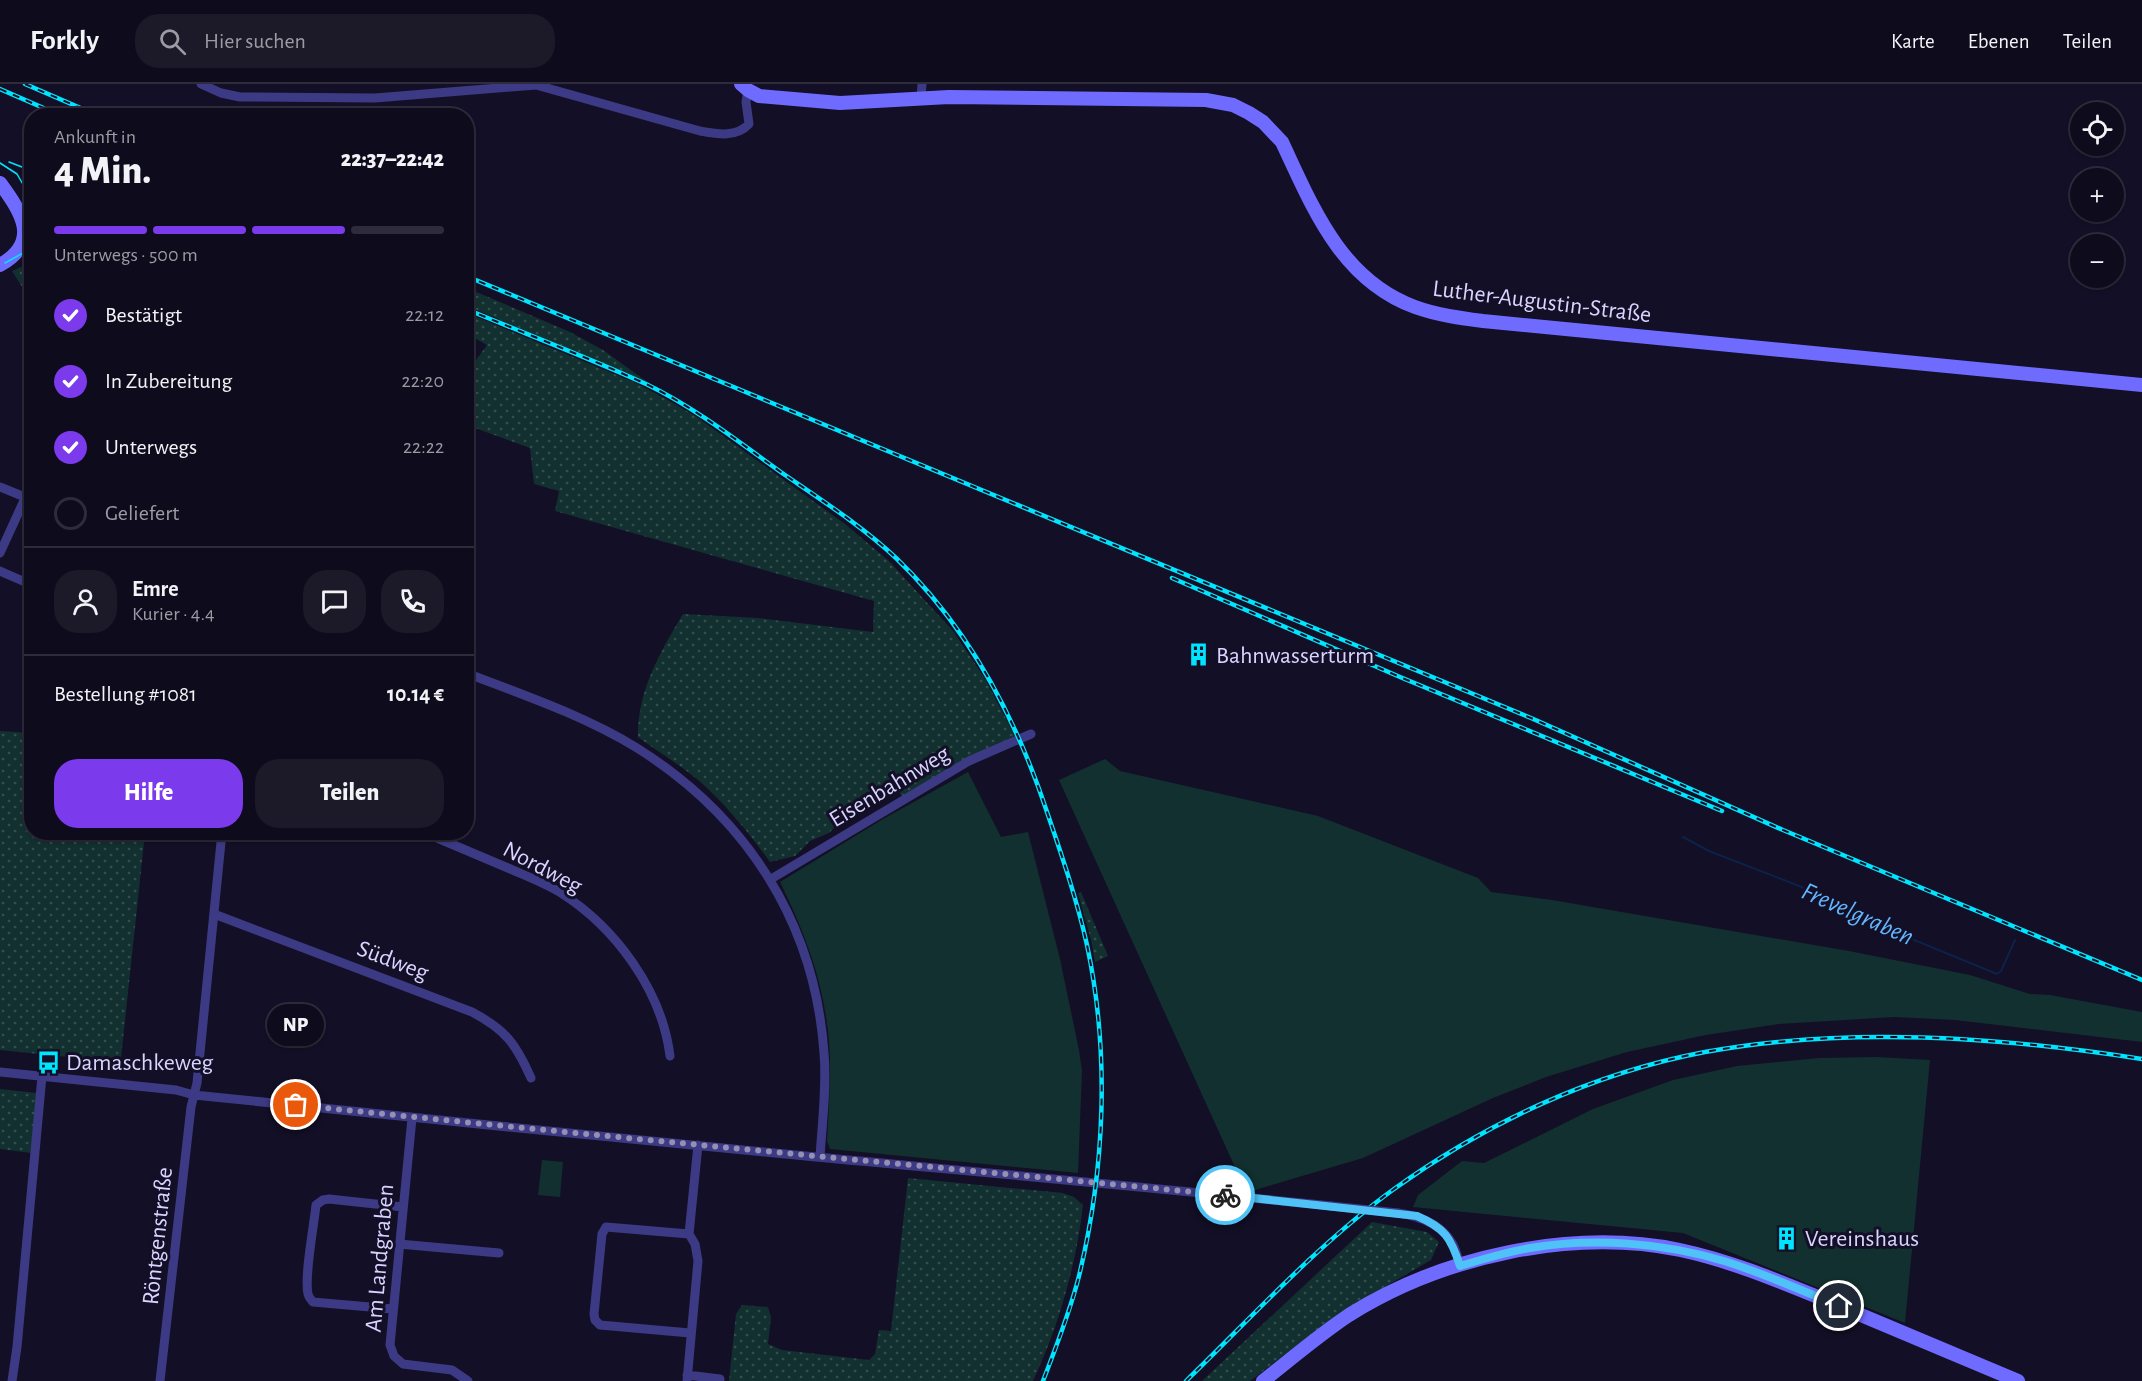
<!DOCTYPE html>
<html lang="de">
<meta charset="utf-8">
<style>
:root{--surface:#0e0b1c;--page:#1c1929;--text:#f1f3f6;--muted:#9b9ba3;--line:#2e2b3b;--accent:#7c3aed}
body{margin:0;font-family:"Alegreya Sans",sans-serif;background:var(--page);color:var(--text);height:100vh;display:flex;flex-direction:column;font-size:22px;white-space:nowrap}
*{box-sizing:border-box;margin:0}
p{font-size:20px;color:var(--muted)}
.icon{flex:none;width:33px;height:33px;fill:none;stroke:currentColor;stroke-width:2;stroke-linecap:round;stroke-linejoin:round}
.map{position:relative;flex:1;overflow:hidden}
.details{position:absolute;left:24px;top:24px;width:450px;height:732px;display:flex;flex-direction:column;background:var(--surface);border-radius:24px;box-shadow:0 2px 4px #0004,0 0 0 2px var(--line)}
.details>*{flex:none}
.controls{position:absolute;left:2070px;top:18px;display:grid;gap:12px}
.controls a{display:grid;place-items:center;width:54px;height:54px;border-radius:50%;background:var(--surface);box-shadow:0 2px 4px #0004,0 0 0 2px var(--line);font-size:30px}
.pin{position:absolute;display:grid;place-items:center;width:51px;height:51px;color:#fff;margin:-26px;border:3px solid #fff;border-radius:50%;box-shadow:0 2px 6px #0007}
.courier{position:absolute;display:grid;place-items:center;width:60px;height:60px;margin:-30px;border:4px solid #4fc3f7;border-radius:50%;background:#fff;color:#222;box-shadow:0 2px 8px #0007}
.bubble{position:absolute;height:42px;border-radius:21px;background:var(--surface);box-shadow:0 2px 4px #0004,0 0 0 2px var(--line);font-size:20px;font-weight:800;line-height:42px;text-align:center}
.overview em{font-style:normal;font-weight:800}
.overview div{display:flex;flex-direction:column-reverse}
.overview{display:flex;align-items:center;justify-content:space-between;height:102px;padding:0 30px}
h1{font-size:39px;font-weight:800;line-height:45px}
.bar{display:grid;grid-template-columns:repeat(4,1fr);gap:9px 6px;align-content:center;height:72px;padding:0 30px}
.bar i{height:8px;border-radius:4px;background:var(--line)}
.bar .current{background:var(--accent)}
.bar p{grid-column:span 4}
.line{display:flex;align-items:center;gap:15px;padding:0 30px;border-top:2px solid var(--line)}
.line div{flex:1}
.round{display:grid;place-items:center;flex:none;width:63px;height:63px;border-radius:24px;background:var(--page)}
ol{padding:0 30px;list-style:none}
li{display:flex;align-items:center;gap:18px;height:66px}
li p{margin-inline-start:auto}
li .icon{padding:6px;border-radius:50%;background:var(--accent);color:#fff;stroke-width:4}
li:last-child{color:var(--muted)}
li i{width:33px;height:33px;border:3px solid var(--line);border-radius:50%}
.button{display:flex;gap:12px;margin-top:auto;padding:12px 30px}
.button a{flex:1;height:69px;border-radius:24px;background:var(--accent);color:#fff;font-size:24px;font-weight:800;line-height:69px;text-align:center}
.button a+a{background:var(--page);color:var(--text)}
header{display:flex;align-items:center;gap:36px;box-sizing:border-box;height:84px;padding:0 30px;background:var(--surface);border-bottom:2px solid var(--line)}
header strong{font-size:28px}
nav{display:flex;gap:33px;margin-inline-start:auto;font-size:21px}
.search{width:420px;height:54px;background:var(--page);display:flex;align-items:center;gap:15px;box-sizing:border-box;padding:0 21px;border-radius:24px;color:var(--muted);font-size:22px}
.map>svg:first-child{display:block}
.grass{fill:url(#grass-dots)}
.garden{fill:#12302f}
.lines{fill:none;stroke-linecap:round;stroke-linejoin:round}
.stream{stroke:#0c2248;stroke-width:2}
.street{stroke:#3d3a85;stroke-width:9}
.secondary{stroke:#6f6bff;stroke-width:14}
.tram{stroke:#00e5ff;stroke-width:1.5}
.rail-casing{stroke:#00e5ff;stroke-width:4.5}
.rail{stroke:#130f26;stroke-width:2;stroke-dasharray:7;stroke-linecap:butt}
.street-bridge{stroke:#3d3a85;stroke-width:9}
.done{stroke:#948fb3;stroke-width:6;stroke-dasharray:0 10.8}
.route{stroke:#4fc3f7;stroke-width:8}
.labels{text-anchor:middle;stroke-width:6;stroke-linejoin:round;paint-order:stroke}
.street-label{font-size:24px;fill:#d9d4ff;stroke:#130f26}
.poi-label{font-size:24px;fill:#d9d4ff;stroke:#130f26;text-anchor:start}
.water-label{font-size:26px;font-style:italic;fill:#62b6ff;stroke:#130f26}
</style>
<header>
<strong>Forkly</strong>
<div class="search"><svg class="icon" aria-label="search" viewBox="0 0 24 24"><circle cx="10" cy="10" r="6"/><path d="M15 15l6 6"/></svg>Hier suchen</div>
<nav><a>Karte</a><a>Ebenen</a><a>Teilen</a></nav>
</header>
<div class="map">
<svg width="2142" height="1297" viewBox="0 0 2142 1297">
<defs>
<pattern id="grass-dots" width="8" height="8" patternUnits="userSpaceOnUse" patternTransform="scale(1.5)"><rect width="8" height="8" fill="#12302f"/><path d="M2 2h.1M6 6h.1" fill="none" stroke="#344d4e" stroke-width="1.8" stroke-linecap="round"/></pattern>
</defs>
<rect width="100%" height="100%" fill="#130f26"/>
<path class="grass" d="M 26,181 L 31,183 L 31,217 L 12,187 Z
M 467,204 L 570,248 L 603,266 L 646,297 L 467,222 Z
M 467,229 L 636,299 L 666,315 L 697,333 L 845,440 L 889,477 L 953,547 L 984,593 L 1015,652 L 968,673 L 902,712 L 895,702 L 889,698 L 883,707 L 849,729 L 829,749 L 810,757 L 795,772 L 770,778 C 752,753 732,728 709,706 C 688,685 662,671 638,653 C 637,608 660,568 683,530 L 758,534 L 873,548 L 874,517 L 555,427 L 559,407 L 534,400 L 530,364 L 467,341 L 467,276 L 474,279 L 487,261 L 467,250 Z
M 0,647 L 31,649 L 32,748 L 145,749 L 121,974 L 117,978 L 0,966 Z
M 1081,808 L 1108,872 L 1095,878 L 1091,856 L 1078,809 Z
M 0,1005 L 37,1009 L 31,1069 L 0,1065 Z
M 908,1094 L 1063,1109 L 1074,1113 L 1083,1121 C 1076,1182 1059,1241 1033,1297 L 729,1297 L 736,1230 L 742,1221 L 768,1223 L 771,1233 L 768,1260 L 782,1266 L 869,1276 L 875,1270 L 879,1246 L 891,1247 Z
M 1372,1138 L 1427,1148 L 1439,1158 L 1431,1176 L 1338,1230 L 1250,1297 L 1202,1297 Z"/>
<path class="garden" d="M 1105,675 L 1120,687 L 1318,732 L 1478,794 L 1491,808 L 1552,816 L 1849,867 L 1970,891 L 2030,910 L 2050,911 L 2142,928 L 2142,958 L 1955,936 L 1894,933 L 1779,940 L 1706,951 L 1627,968 L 1546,993 L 1493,1014 L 1363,1074 L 1255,1106 L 1244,1103 L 1059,696 Z
M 968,688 L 1001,753 L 1028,748 L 1060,875 L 1079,966 L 1082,987 L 1078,1089 L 830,1065 L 827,1057 C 829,1016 833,974 826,933 C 819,885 801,841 780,798 L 883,735 Z
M 1877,973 L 1930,976 L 1905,1239 L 1683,1149 L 1413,1123 L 1418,1111 L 1462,1077 L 1484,1079 L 1593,1025 L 1673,996 L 1737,982 L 1819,974 Z
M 542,1076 L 563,1078 L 560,1113 L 538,1111 Z"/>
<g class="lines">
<path class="stream" d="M 1683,753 L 1709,767 L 1807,805 L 1863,835 L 1997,890 L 2001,887 L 2015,856"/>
<path class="street" d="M 201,0 L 221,9 L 240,13 L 375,14 L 536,1 L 700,47 C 717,50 736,54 749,40 L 746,18 L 748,6
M 921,14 L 922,0
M 23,161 L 32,166
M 0,403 L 32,416
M 0,469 L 32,399
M 0,487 L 32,501
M 466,589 C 524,611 585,632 637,664 C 747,733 815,839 824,969 C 827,1003 822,1039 820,1073
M 423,748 C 451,760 480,772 508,784 C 526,792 545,799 561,809 C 616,844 662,907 670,972
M 771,795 L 969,677 L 1031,650
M 214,830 L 472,928 C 506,946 516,960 531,994
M 0,988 L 176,1006 L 194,1011 C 401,1032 609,1054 816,1073 C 988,1089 1160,1104 1331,1122
M 412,1034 L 390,1261 L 394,1272 L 403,1280 L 452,1286 L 468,1297
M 1398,1129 C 1419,1132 1441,1140 1452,1159 C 1456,1165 1458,1175 1460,1182
M 689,1150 L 606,1143 L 602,1150 L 594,1230 L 595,1236 L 600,1241 L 690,1249
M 399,1160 L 499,1169
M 393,1225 L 313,1218 C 310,1214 309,1214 308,1210 C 304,1193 314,1141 316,1121 L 323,1116 L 329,1115 L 403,1123
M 687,1291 L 720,1295
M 12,1297 L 17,1263 L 42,992
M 160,1297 L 191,1023 L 197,999 L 222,748
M 687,1297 L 698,1177 L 695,1160 L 689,1150 L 698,1061"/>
<path class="secondary" d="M 741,0 L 748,6 L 759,12 L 840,19 L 949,13 L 1206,16 L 1233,21 L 1249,29 L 1263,38 L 1282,58 C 1313,124 1341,196 1415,223 C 1437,231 1460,234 1483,237 L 2142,301
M 0,99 C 22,129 41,158 0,181
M 1263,1297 C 1291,1275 1319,1251 1349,1231 C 1443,1172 1572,1144 1680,1166 C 1732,1177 1781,1198 1830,1218 C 1893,1244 1955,1271 2018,1297"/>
<path class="tram" d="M 9,78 L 22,83 L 32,92
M 0,79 L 17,90 L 32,116
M 5,179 L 32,164"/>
<defs>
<path id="rail" d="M 25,0 L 99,32
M 0,5 L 62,32
M 466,192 L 1531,634 L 1783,746 L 2142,896
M 466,225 C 526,250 587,273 646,300 C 696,324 740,359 785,391 C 823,417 863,443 896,474 C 969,544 1016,634 1047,728 C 1062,772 1077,816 1087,861 C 1110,969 1105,1085 1079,1192 C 1070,1228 1056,1263 1043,1297
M 1172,494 L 1400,593 L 1722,727
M 1186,1297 C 1253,1232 1318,1160 1394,1105 C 1486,1039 1593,989 1705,968 C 1848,942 1999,953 2142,975"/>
</defs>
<use href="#rail" class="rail-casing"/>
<use href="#rail" class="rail"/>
<path class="street-bridge" d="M 1331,1122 L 1398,1129"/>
</g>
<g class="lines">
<path class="done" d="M 296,1021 C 606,1053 915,1081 1225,1111"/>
<path class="route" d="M 1225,1111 L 1417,1132 C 1445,1144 1451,1154 1460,1182 C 1483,1175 1506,1168 1530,1164 C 1594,1153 1663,1159 1724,1177 C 1763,1189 1801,1206 1839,1222"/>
</g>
<defs>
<symbol id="building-bare" viewBox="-9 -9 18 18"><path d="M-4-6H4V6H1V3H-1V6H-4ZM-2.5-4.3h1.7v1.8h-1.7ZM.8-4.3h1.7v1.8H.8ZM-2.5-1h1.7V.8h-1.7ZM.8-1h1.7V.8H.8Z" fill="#00e5ff" stroke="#130f26" stroke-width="2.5" paint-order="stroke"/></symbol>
<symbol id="bus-bare" viewBox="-9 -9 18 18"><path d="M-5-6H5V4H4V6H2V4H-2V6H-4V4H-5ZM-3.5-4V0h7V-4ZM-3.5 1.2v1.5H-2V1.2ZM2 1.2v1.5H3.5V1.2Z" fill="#00e5ff" stroke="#130f26" stroke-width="2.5" paint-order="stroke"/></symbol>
</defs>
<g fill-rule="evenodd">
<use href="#building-bare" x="1182" y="554" width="33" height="33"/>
<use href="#bus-bare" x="32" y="962" width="33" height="33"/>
<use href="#building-bare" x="1770" y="1138" width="33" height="33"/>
</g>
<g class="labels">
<g class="street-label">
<text transform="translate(1542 217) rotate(7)" y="8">Luther-Augustin-Straße</text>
<text transform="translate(889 702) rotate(-31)" y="8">Eisenbahnweg</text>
<text transform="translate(543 783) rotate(28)" y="8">Nordweg</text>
<text transform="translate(393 876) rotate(21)" y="8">Südweg</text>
<text transform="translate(157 1152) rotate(-84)" y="8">Röntgenstraße</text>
<text transform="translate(379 1174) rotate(-85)" y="8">Am Landgraben</text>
</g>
<g class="poi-label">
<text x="1216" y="579">Bahnwasserturm</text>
<text x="66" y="986">Damaschkeweg</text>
<text x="1805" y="1162">Vereinshaus</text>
</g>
<g class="water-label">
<text transform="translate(1858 829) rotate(24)" y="9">Frevelgraben</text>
</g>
</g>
</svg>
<div class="controls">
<a><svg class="icon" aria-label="locate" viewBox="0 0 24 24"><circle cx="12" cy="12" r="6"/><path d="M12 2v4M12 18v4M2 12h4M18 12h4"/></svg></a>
<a>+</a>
<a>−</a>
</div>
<div class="pin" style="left:296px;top:1021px;background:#ea580c"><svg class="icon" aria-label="bag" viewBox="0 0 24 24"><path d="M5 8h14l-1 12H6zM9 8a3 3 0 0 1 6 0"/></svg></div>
<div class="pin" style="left:1839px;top:1222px;background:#1f2937"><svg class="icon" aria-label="home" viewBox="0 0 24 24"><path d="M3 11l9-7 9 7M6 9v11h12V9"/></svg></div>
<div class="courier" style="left:1225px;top:1111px"><svg class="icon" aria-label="bike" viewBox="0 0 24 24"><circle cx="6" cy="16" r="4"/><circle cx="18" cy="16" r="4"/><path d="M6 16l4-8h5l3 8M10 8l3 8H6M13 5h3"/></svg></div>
<div class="bubble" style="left:267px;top:920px;width:57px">NP</div>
<section class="details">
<div class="overview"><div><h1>4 Min.</h1><p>Ankunft in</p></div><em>22:37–22:42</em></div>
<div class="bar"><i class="current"></i><i class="current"></i><i class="current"></i><i></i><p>Unterwegs · 500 m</p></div>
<ol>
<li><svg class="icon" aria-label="check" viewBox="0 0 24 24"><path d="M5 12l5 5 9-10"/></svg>Bestätigt<p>22:12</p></li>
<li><svg class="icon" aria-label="check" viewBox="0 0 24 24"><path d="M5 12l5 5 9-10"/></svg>In Zubereitung<p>22:20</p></li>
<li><svg class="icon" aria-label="check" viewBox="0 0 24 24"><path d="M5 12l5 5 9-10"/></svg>Unterwegs<p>22:22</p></li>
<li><i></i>Geliefert</li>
</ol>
<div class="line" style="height:108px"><a class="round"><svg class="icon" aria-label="person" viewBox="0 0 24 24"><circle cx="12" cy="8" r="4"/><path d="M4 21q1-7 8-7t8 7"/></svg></a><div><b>Emre</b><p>Kurier · 4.4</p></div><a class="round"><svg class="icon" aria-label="chat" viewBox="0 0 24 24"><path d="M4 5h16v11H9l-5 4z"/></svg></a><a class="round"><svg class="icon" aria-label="phone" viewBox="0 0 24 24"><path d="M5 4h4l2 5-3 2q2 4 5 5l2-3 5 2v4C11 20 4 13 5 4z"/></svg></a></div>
<div class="line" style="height:78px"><div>Bestellung #1081</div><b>10.14 €</b></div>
<div class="button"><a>Hilfe</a><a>Teilen</a></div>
</section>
</div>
